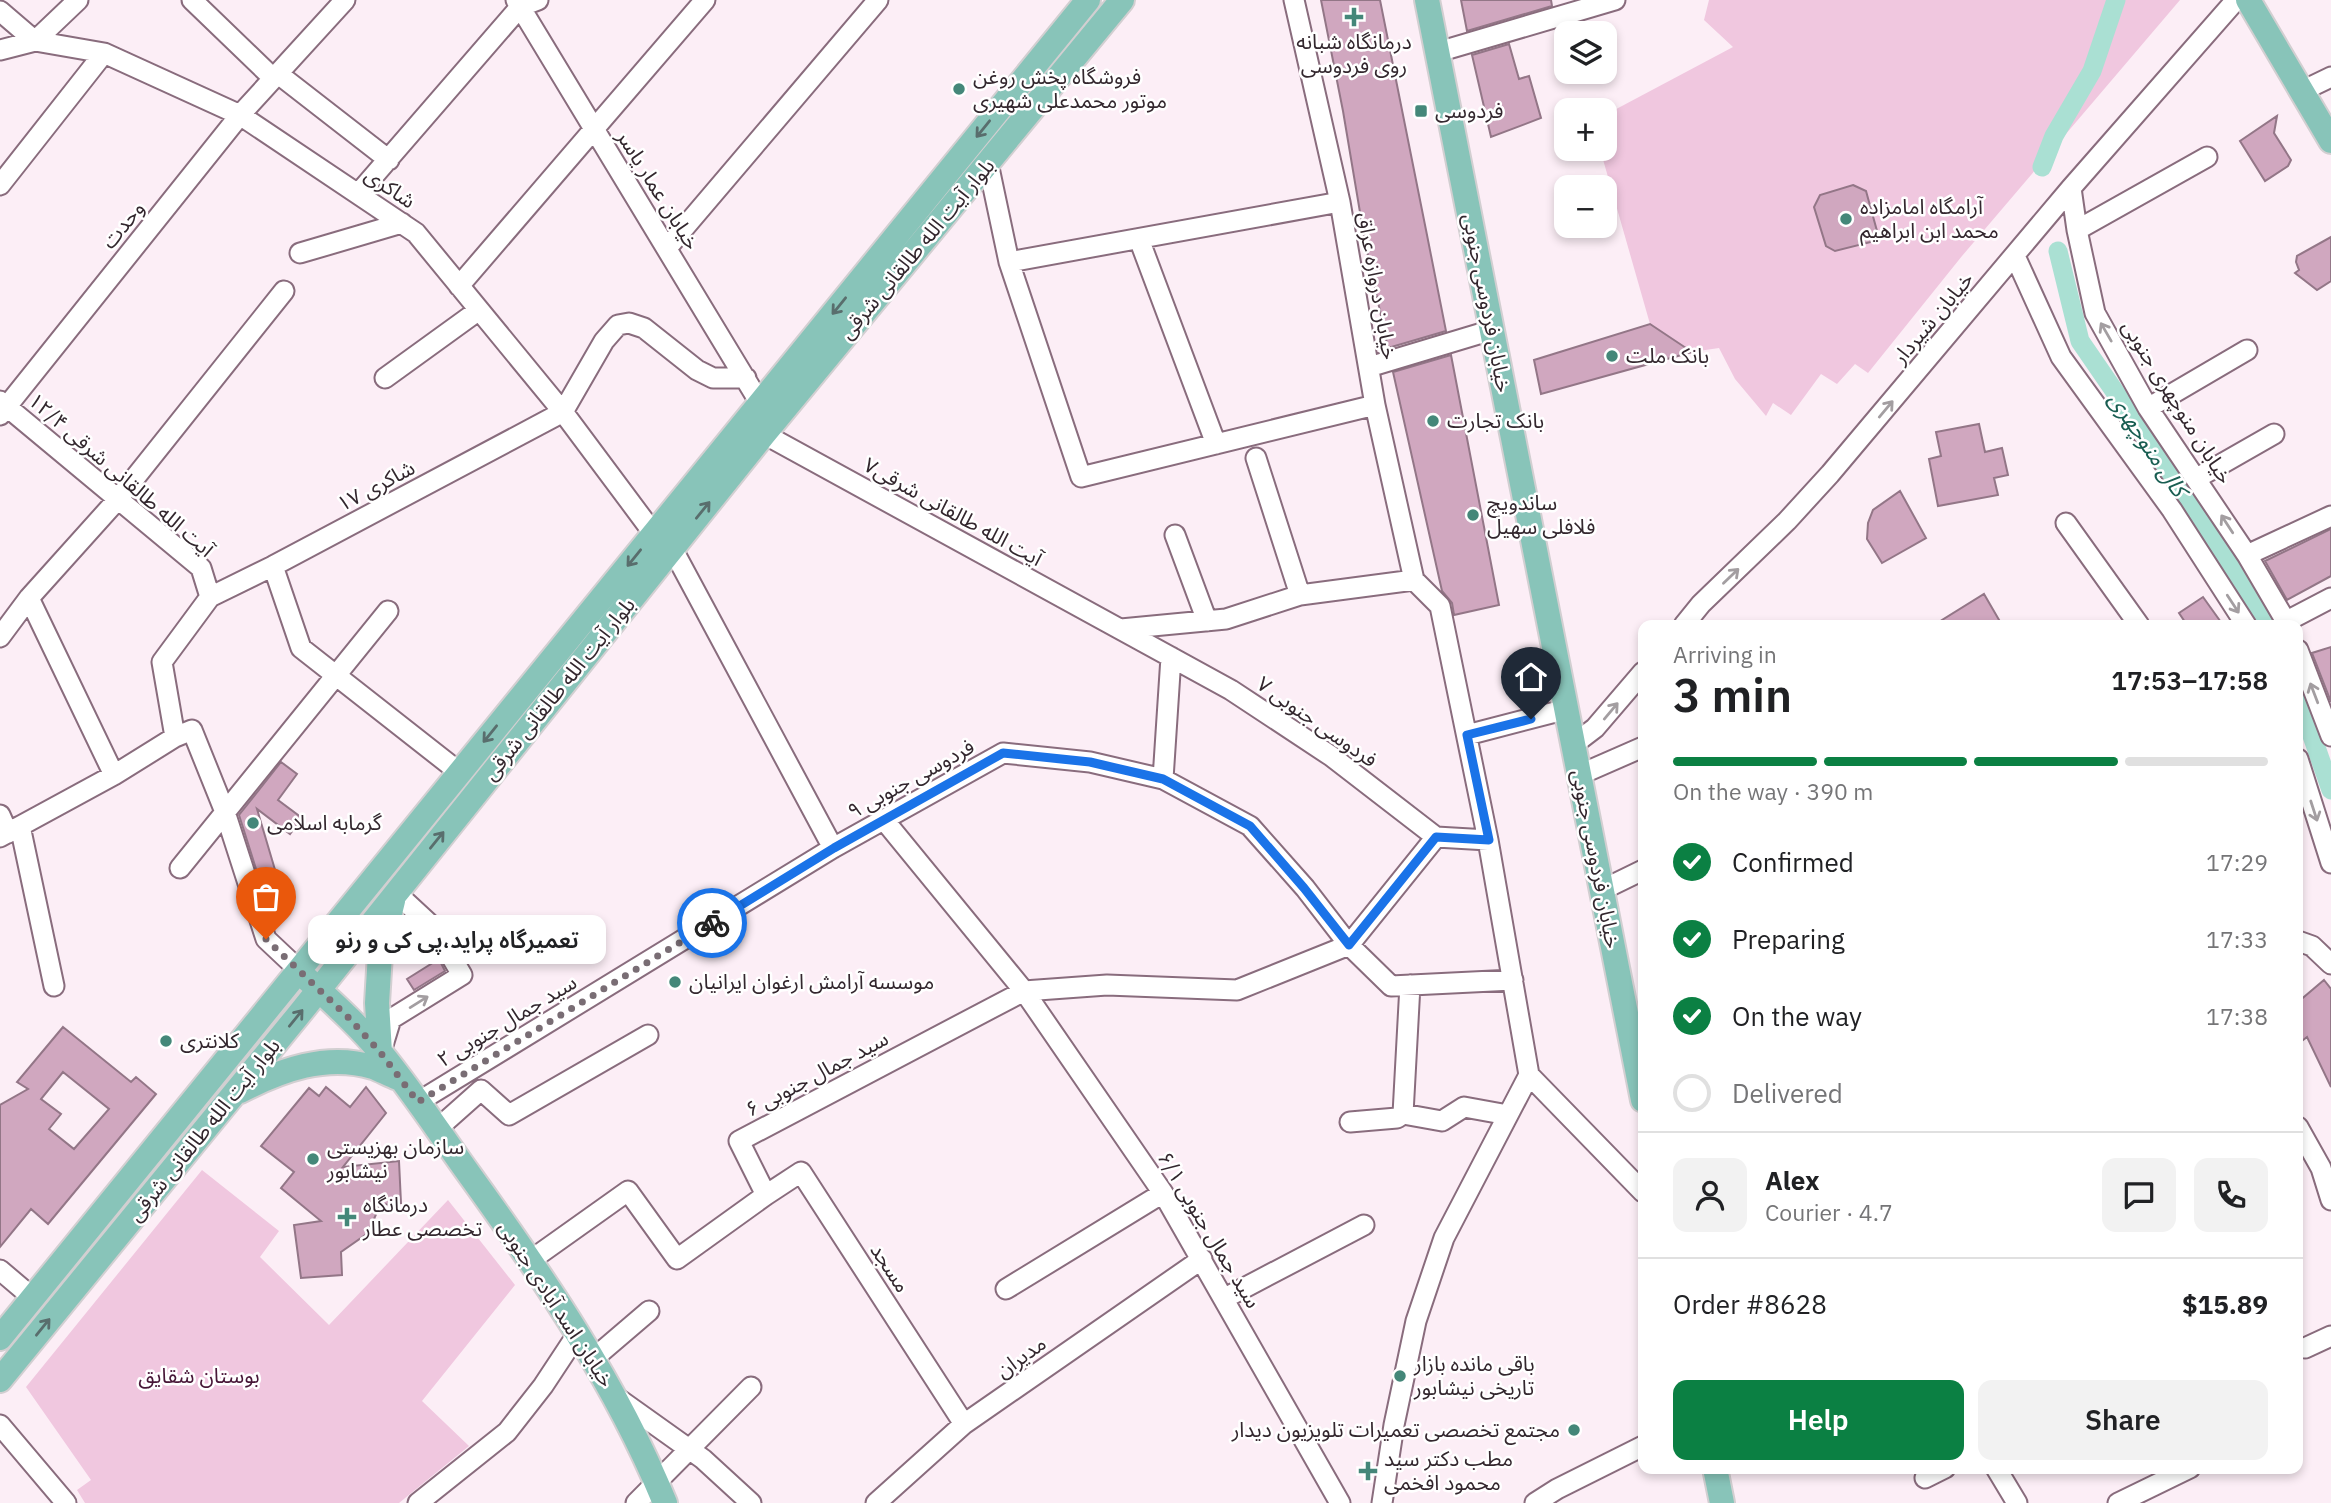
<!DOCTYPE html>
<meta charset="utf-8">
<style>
:root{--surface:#fff;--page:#f2f2f2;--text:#202124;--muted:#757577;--line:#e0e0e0;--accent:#0b8043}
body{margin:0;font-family:"IBM Plex Sans","Noto Sans Arabic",sans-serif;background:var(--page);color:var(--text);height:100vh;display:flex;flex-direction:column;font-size:26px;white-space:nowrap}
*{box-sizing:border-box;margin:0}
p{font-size:23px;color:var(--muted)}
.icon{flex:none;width:38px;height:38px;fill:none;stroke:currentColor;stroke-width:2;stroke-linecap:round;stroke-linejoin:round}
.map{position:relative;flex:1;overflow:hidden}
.panel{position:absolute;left:1638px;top:620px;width:665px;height:854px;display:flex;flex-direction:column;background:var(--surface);border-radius:14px;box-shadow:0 4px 10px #0003}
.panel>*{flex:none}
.buttons{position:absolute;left:1554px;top:21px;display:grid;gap:14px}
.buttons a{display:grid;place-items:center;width:63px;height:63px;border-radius:14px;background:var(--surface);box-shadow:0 4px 10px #0003;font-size:35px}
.pin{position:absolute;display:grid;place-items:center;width:60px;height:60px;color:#fff;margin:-72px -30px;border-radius:50% 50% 50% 0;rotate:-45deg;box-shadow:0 0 7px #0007}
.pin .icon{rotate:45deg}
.courier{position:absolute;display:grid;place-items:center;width:70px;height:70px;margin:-35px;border:5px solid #1a73e8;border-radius:50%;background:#fff;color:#222;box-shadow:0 2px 9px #0007}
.bubble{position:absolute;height:49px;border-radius:14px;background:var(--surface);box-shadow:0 4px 10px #0003;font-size:23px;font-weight:600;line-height:49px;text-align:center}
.head em{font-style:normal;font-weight:600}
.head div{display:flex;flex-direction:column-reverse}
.head{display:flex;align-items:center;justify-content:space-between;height:119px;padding:0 35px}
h1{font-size:46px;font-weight:600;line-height:52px}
.bar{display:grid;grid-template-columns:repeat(4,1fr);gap:10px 7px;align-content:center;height:84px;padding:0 35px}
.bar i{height:9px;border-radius:5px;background:var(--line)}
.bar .on{background:var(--accent)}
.bar p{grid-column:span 4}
.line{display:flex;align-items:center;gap:18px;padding:0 35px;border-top:2px solid var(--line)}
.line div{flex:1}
.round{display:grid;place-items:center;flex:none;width:74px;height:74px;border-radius:14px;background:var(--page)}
ol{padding:0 35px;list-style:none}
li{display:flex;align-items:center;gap:21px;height:77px}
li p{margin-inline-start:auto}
li .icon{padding:7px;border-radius:50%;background:var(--accent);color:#fff;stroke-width:4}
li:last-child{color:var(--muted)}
li i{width:38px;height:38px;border:4px solid var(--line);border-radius:50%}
.action{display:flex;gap:14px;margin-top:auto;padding:14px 35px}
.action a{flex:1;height:80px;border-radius:14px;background:var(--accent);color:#fff;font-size:28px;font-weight:600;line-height:80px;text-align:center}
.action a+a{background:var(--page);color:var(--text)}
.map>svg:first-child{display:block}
.green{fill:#f0c7df}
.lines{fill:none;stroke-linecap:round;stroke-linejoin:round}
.canal{stroke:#aae0d3;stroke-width:19}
.building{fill:#d0a7bf;stroke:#937687;stroke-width:2;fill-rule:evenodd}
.minor-casing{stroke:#896c7d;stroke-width:23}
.major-casing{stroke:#d2cfd1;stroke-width:28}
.minor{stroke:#fff;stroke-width:19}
.major{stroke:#88c4b9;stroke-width:24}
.oneway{stroke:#596e6d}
.oneway2{stroke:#a39ea1}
.done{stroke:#796d74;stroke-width:7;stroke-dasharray:0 12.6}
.route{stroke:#1a73e8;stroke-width:9}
.poi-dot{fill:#448779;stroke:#fff;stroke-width:2.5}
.labels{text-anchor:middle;stroke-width:5;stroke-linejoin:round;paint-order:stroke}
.poi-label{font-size:21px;fill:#33272e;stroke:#fff;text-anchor:start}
.street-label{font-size:21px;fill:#33272e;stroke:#fff}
.park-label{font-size:21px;fill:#471637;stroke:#fff}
.water-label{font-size:23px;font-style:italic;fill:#195e52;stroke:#fff}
</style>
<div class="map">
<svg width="2331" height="1503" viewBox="0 0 2331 1503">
<rect width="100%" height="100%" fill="#fceef6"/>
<path class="green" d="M 1709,0 L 2180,0 L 1962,256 L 1868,373 L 1855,364 L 1837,384 L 1821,374 L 1791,415 L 1773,403 L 1766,416 L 1735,379 L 1719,348 L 1692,352 L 1650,324 L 1600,149 L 1605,149 L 1605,115 L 1733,47 L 1704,20 Z
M 202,1170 L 279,1231 L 260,1257 L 329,1325 L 448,1200 L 515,1285 L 422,1401 L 469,1446 L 399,1503 L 85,1503 L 77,1490 L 91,1480 L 26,1387 Z"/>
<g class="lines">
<path class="canal" d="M 2042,167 L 2054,136 L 2092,71 L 2116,0
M 2058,251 L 2080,341 L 2196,510 L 2269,625
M 2298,696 L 2331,790"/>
</g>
<path class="building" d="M 1321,0 L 1380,0 L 1426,230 L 1446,331 L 1388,348 L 1365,242 L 1343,111 Z
M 1461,0 L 1551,0 L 1552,6 L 1467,31 Z
M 1509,44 L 1519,79 L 1529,76 L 1541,118 L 1491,137 L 1472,55 Z
M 2277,116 L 2274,133 L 2291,160 L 2288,166 L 2265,181 L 2240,141 Z
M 1853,185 L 1866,191 L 1877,231 L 1871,242 L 1835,251 L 1826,246 L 1814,207 L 1820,195 Z
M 2331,237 L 2331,281 L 2317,290 L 2295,273 L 2299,270 L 2296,262 L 2297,256 Z
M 1650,324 L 1692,352 L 1541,394 L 1534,360 Z
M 1451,355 L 1499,605 L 1454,615 L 1452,603 L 1442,591 L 1393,372 Z
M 1979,424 L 1985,452 L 2002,448 L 2008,475 L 1994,478 L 1998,495 L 1938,506 L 1929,459 L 1941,456 L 1936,432 Z
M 1900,491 L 1926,538 L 1882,563 L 1867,539 L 1868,523 L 1873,510 Z
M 2331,529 L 2331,576 L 2287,600 L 2265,561 Z
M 1984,594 L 2002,625 L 1934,625 Z
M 2203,597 L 2223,625 L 2187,625 L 2179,613 Z
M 2331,647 L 2331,702 L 2312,653 Z
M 281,762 L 297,774 L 278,800 L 302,818 L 290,834 L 257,809 L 281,890 L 263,891 L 239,815 Z
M 439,959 L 445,971 L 414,990 L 407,979 Z
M 2324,980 L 2331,989 L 2331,1087 L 2307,1037 L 2298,1044 L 2298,1002 Z
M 63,1027 L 131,1082 L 136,1077 L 156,1094 L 48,1224 L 31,1209 L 0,1247 L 0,1105 L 28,1089 L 17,1082 ZM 63,1072 L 109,1109 L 74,1149 L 49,1129 L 61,1114 L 41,1099 Z
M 326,1087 L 350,1107 L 366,1087 L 386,1113 L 343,1167 L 399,1161 L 401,1203 L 380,1205 L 368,1233 L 341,1252 L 342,1275 L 301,1278 L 294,1225 L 321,1221 L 281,1188 L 294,1172 L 261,1146 L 309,1088 L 319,1096 Z"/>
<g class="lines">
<defs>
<path id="minor" d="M 192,0 L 273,78
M 516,0 L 760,403
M 1294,0 L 1340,202 L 1375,405 L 1414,580
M 0,11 L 35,41 L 104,53 L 240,115 L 416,233 L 563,412 L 654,534
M 0,50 L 35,41 L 78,0
M 1438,52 L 1615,0
M 277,73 L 389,160
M 2302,91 L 2331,77
M 988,163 L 1009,262 L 1081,477 L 1375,405
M 0,185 L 104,53
M 2071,188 L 2077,230 L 2095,313 L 2148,408 L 2247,555 L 2288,625
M 358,194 L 520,7 L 538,0
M 2077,230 L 2207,157
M 1139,239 L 1216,444
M 667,248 L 878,0
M 300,253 L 402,223
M 2015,256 L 2061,357 L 2172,510 L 2246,625
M 1009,262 L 1340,202
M 459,286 L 705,0
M 1369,367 L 1492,330
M 385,378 L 479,310
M 0,401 L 201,568 L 210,597 L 162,662 L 175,737
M 2148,408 L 2247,350
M 0,415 L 240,115 L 345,0
M 764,434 L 1231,690 L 1331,756 L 1436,837 L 1488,840
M 1256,458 L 1300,595
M 2197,478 L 2274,434
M 2066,523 L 2139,625
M 1175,535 L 1207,621
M 672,548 L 833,848
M 2247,555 L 2331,516
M 273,566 L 301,648 L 459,772
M 210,597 L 273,566 L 563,412 L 604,341 L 618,325 L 629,323 L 644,328 L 697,370 L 713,378 L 746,378
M 29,598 L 114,775
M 2287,621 L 2331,598
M 1684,625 L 1701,604 L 1787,521 L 1830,474 L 2071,188 L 2236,0
M 1121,629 L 1226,619 L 1300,595 L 1414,580
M 0,637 L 29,598 L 118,499 L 284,291
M 2298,650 L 2331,736
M 1467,735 L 1567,709
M 1574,744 L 1595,728 L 1643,672
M 2298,759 L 2331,863
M 1579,775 L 1643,747
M 1163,779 L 1171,657
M 0,815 L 8,833
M 884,820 L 1024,991 L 1163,1193 L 1340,1503
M 20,826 L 54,986
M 0,837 L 114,775 L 175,737 L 192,730 L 225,812 L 266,939 L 300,971
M 180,868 L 388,611
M 1602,890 L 1643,870
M 2298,941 L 2312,946 L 2331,964
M 383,1045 L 391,1019 L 462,975 L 435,929 L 395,892
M 1529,1075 L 1643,1192
M 418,1102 L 833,848 L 1003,753 L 1090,762 L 1163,779 L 1250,826 L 1305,888 L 1349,945 L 1391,986 L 1513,980
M 1403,1114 L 1410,985
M 1350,1122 L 1397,1118 L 1403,1114 L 1442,1121 L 1464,1107 L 1508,1115
M 2298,1127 L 2321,1168 L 2331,1200
M 436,1130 L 481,1090 L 509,1115 L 648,1035
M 766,1195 L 801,1172 L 964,1424
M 531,1260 L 628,1191 L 677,1259 L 766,1195 L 739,1141 L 1024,991 L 1107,985 L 1237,990 L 1349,945 L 1436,837
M 0,1270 L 33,1298
M 1006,1289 L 1163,1193
M 1225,1298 L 1364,1225
M 2305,1348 L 2331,1336
M 594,1358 L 649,1311
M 616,1397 L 703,1459 L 751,1503
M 0,1425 L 66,1503
M 1996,1468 L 2017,1503
M 1925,1478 L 1945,1468
M 418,1503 L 507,1432 L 543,1386 L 578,1333
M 636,1503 L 751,1387
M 876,1503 L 964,1424 L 1202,1259
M 1382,1503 L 1394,1425 L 1416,1321 L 1444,1238 L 1529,1075 L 1488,840 L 1440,606 L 1414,580
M 1535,1503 L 1557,1489 L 1643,1446
M 2118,1503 L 2190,1468"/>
<path id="major" d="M 1427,0 L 1643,1100
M 2248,0 L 2331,141
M 306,978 C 332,1002 359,1026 381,1053 C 413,1092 440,1134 469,1174 C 544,1278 616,1383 665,1503
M 380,1052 L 377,1003 L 380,954 L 393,901
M 240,1091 C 281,1070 326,1053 373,1067 C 381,1070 390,1075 398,1078
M 0,1338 L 1088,0
M 0,1380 L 296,1018 L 764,434 L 1122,0
M 1715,1468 L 1722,1503"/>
</defs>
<use href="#minor" class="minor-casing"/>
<use href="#major" class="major-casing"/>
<use href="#minor" class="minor"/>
<use href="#major" class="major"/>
</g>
<defs><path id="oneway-shaft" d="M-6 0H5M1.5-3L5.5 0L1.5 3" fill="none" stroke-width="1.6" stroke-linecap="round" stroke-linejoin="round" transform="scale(1.75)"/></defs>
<g class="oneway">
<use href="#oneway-shaft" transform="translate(983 129) rotate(129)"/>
<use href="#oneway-shaft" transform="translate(839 306) rotate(129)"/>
<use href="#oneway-shaft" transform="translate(703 510) rotate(-51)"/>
<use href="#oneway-shaft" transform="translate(634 558) rotate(129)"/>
<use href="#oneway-shaft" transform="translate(490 734) rotate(129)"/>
<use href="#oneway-shaft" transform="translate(437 840) rotate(-51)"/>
<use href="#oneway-shaft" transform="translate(296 1018) rotate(-51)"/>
<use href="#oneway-shaft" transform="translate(43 1327) rotate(-51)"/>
</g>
<g class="oneway2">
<use href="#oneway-shaft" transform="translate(2106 332) rotate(-120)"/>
<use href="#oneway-shaft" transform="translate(1886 409) rotate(-50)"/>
<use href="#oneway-shaft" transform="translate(2227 524) rotate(-123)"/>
<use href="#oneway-shaft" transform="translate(1731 576) rotate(-44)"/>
<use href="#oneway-shaft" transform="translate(2233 604) rotate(57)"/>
<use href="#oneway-shaft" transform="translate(2314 693) rotate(-111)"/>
<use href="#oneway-shaft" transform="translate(1611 711) rotate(-50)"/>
<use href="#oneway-shaft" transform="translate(2314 811) rotate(72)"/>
<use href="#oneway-shaft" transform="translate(419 1002) rotate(-32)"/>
</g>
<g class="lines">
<path class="done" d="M 266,939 L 350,1019 L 380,1052 L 418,1102 L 712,923"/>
<path class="route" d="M 712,923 L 834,848 L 1003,753 L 1090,762 L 1163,779 L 1250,826 L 1304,888 L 1349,945 L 1436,837 L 1489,840 L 1467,735 L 1531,719"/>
</g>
<g class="poi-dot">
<path d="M1350.5 6.5h7v7h7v7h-7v7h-7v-7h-7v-7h7z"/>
<circle cx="959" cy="89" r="7"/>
<rect x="1414" y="104" width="14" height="14" rx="3.5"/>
<circle cx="1846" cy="219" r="7"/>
<circle cx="1612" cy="356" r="7"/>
<circle cx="1433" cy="421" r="7"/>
<circle cx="1473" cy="515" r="7"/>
<circle cx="253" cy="823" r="7"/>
<circle cx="675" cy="982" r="7"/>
<circle cx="166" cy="1041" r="7"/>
<circle cx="313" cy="1159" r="7"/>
<path d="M343.5 1206.5h7v7h7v7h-7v7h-7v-7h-7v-7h7z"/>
<circle cx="1400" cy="1376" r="7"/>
<circle cx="1574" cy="1430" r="7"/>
<path d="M1364.5 1460.5h7v7h7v7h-7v7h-7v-7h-7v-7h7z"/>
</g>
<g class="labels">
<g class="poi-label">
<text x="1354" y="49" text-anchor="middle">درمانگاه شبانه<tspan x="1354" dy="24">روی فردوسی</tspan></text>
<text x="973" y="84">فروشگاه پخش روغن<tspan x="973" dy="24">موتور محمدعلی شهیری</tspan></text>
<text x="1435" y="118">فردوسی</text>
<text x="1860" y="214">آرامگاه امامزاده<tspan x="1860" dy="24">محمد ابن ابراهیم</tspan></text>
<text x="1626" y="363">بانک ملت</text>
<text x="1447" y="428">بانک تجارت</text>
<text x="1487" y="510">ساندویچ<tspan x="1487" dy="24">فلافلی سهیل</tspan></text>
<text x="267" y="830">گرمابه اسلامی</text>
<text x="689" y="989">موسسه آرامش ارغوان ایرانیان</text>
<text x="180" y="1048">کلانتری</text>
<text x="327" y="1154">سازمان بهزیستی<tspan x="327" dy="24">نیشابور</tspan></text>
<text x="363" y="1212">درمانگاه<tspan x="363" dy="24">تخصصی عطار</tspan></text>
<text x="1414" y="1371">باقی مانده بازار<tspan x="1414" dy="24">تاریخی نیشابور</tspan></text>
<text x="1560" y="1437" text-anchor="end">مجتمع تخصصی تعمیرات تلویزیون دیدار</text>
<text x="1384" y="1466">مطب دکتر سید<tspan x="1384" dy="24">محمود افخمی</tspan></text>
</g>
<g class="street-label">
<text transform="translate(390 188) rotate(34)" y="7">شاکری</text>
<text transform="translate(658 190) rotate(58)" y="7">خیابان عمار یاسر</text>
<text transform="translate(123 225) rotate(-51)" y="7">وحدت</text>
<text transform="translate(917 249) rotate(-50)" y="7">بلوار آیت الله طالقانی شرقی</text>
<text transform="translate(1377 286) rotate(80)" y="7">خیابان دروازه عراق</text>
<text transform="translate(1487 303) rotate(79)" y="7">خیابان فردوسی جنوبی</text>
<text transform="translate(1933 318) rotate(-50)" y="7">خیابان شیردار</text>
<text transform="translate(2177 402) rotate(58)" y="7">خیابان منوچهری جنوبی</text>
<text transform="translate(121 475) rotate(41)" y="7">آیت الله طالقانی شرقی ۱۲/۴</text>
<text transform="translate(376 486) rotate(-28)" y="7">شاکری ۱۷</text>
<text transform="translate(953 512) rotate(29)" y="7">آیت الله طالقانی شرقی۷</text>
<text transform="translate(559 689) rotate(-51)" y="7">بلوار آیت الله طالقانی شرقی</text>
<text transform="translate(1317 722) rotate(35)" y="7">فردوسی جنوبی ۷</text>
<text transform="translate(911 779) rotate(-29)" y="7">فردوسی جنوبی ۹</text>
<text transform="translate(1596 859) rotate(79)" y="7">خیابان فردوسی جنوبی</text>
<text transform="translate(507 1021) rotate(-31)" y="7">سید جمال جنوبی ۲</text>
<text transform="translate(817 1074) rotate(-28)" y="7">سید جمال جنوبی ۶</text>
<text transform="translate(204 1130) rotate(-51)" y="7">بلوار آیت الله طالقانی شرقی</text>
<text transform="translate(1209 1230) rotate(59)" y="7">سید جمال جنوبی ۶/۱</text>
<text transform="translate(890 1268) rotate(57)" y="7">مسجد</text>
<text transform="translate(556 1304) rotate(57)" y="7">خیابان اسد آبادی جنوبی</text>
<text transform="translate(1021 1357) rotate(-35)" y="7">مدیران</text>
</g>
<g class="park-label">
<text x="199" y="1383">بوستان شقایق</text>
</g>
<g class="water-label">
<text transform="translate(2148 444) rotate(56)" y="8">کال منوچهری</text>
</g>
</g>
</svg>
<div class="buttons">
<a><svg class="icon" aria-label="layers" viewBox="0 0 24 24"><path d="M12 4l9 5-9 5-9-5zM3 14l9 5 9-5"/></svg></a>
<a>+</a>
<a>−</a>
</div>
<div class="pin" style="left:266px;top:939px;background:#ea580c"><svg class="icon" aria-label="bag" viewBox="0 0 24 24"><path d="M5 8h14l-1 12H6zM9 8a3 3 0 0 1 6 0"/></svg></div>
<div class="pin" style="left:1531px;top:719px;background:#1f2937"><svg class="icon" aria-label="home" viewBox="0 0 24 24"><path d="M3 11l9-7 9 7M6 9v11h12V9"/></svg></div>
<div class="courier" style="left:712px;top:923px"><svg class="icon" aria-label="bike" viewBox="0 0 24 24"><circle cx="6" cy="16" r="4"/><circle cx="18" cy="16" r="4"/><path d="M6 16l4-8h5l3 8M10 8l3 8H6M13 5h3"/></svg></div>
<div class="bubble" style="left:308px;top:915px;width:298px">تعمیرگاه پراید،پی کی و رنو</div>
<section class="panel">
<div class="head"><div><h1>3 min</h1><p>Arriving in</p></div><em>17:53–17:58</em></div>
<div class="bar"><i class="on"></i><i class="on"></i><i class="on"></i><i></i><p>On the way · 390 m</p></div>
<ol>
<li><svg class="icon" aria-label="check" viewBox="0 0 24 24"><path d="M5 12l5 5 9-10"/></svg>Confirmed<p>17:29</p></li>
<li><svg class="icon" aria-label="check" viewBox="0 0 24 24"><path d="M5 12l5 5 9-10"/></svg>Preparing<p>17:33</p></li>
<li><svg class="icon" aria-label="check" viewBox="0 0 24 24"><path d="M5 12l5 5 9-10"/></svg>On the way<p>17:38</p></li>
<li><i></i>Delivered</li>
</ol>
<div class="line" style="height:126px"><a class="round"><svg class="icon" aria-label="person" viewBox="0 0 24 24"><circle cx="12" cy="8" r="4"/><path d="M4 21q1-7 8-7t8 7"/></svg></a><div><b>Alex</b><p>Courier · 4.7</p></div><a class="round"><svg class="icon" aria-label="chat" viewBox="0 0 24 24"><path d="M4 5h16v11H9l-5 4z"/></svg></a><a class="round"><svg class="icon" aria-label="phone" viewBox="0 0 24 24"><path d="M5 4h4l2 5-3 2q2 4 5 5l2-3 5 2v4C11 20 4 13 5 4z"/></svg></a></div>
<div class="line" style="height:91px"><div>Order #8628</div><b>$15.89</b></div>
<div class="action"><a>Help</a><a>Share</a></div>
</section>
</div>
